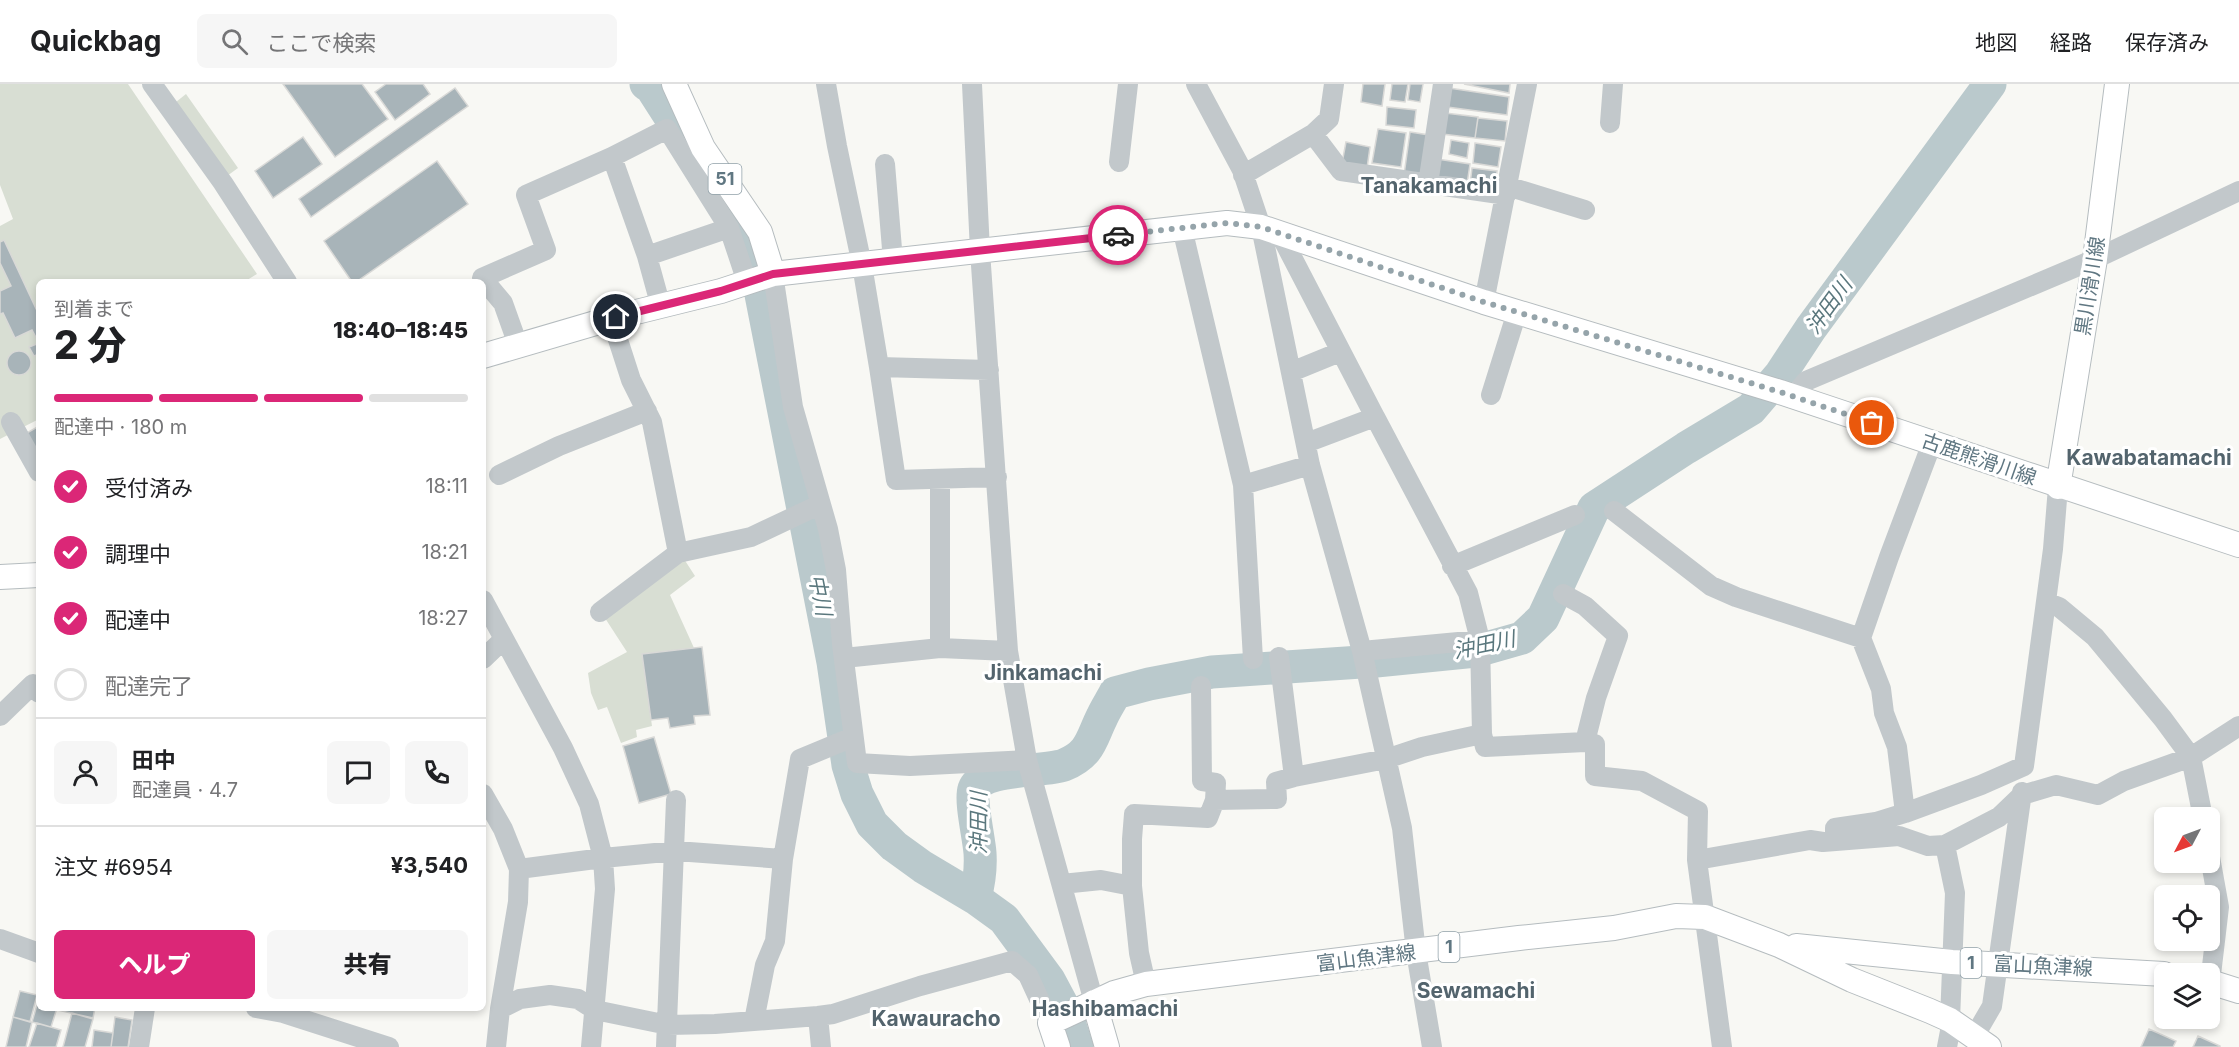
<!DOCTYPE html>
<html lang="ja">
<meta charset="utf-8">
<style>
:root{--surface:#fff;--page:#f6f6f6;--text:#202124;--muted:#757577;--line:#e0e0e0;--accent:#db2777}
body{margin:0;font-family:Inter,"Noto Sans JP",sans-serif;background:var(--page);color:var(--text);height:100vh;display:flex;flex-direction:column;font-size:22px;white-space:nowrap}
*{box-sizing:border-box;margin:0}
p{font-size:20px;color:var(--muted)}
.icon{flex:none;width:33px;height:33px;fill:none;stroke:currentColor;stroke-width:2;stroke-linecap:round;stroke-linejoin:round}
.map{position:relative;flex:1;overflow:hidden}
.side{position:absolute;left:36px;top:195px;width:450px;height:732px;display:flex;flex-direction:column;background:var(--surface);border-radius:9px;box-shadow:0 3px 9px #0003}
.side>*{flex:none}
.needle{width:39px;rotate:229deg}
.controls{position:absolute;left:2154px;top:723px;display:grid;gap:12px}
.controls a{display:grid;place-items:center;width:66px;height:66px;border-radius:9px;background:var(--surface);box-shadow:0 3px 9px #0003;font-size:30px}
.pin{position:absolute;display:grid;place-items:center;width:51px;height:51px;color:#fff;margin:-26px;border:3px solid #fff;border-radius:50%;box-shadow:0 2px 6px #0007}
.courier{position:absolute;display:grid;place-items:center;width:60px;height:60px;margin:-30px;border:4px solid #db2777;border-radius:50%;background:#fff;color:#222;box-shadow:0 2px 8px #0007}
.headline em{font-style:normal;font-weight:800}
.headline div{display:flex;flex-direction:column-reverse}
.headline{display:flex;align-items:center;justify-content:space-between;height:102px;padding:0 18px}
h1{font-size:39px;font-weight:800;line-height:45px}
.bar{display:grid;grid-template-columns:repeat(4,1fr);gap:9px 6px;align-content:center;height:72px;padding:0 18px}
.bar i{height:8px;border-radius:4px;background:var(--line)}
.bar .on{background:var(--accent)}
.bar p{grid-column:span 4}
.line{display:flex;align-items:center;gap:15px;padding:0 18px;border-top:2px solid var(--line)}
.line div{flex:1}
.round{display:grid;place-items:center;flex:none;width:63px;height:63px;border-radius:9px;background:var(--page)}
ol{padding:0 18px;list-style:none}
li{display:flex;align-items:center;gap:18px;height:66px}
li p{margin-inline-start:auto}
li .icon{padding:6px;border-radius:50%;background:var(--accent);color:#fff;stroke-width:4}
li:last-child{color:var(--muted)}
li i{width:33px;height:33px;border:3px solid var(--line);border-radius:50%}
.primary-button{display:flex;gap:12px;margin-top:auto;padding:12px 18px}
.primary-button a{flex:1;height:69px;border-radius:9px;background:var(--accent);color:#fff;font-size:24px;font-weight:800;line-height:69px;text-align:center}
.primary-button a+a{background:var(--page);color:var(--text)}
header{display:flex;align-items:center;gap:36px;box-sizing:border-box;height:84px;padding:0 30px;background:var(--surface);border-bottom:2px solid var(--line)}
header strong{font-size:28px}
nav{display:flex;gap:33px;margin-inline-start:auto;font-size:21px}
.search{width:420px;height:54px;background:var(--page);display:flex;align-items:center;gap:15px;box-sizing:border-box;padding:0 21px;border-radius:9px;color:var(--muted);font-size:22px}
.map>svg:first-child{display:block}
.green{fill:#d8ded3}
.lines{fill:none;stroke-linecap:round;stroke-linejoin:round}
.river{stroke:#bac9cc;stroke-width:33}
.building{fill:#a8b4b9;stroke:#d9d9d7;stroke-width:1.5}
.major-casing{stroke:#b5bcbf;stroke-width:26}
.minor{stroke:#c2c8cb;stroke-width:20}
.major{stroke:#fff;stroke-width:24}
.done{stroke:#95a4aa;stroke-width:6;stroke-dasharray:0 10.8}
.route{stroke:#db2777;stroke-width:8}
.labels{text-anchor:middle;stroke-width:6;stroke-linejoin:round;paint-order:stroke}
.shield{fill:#fff;stroke:#90a0a8;stroke-width:1.5}
.shield-label{font-size:18px;font-weight:bold;fill:#607782}
.street-label{font-size:20px;fill:#607782;stroke:#fff}
.neighbourhood-label{font-size:21px;font-weight:bold;fill:#53646d;stroke:#fff}
.water-label{font-size:21px;font-style:italic;fill:#5a777d;stroke:#fff}
</style>
<header>
<strong>Quickbag</strong>
<div class="search"><svg class="icon" aria-label="search" viewBox="0 0 24 24"><circle cx="10" cy="10" r="6"/><path d="M15 15l6 6"/></svg>ここで検索</div>
<nav><a>地図</a><a>経路</a><a>保存済み</a></nav>
</header>
<div class="map">
<svg width="2239" height="963" viewBox="0 0 2239 963">
<rect width="100%" height="100%" fill="#f8f8f4"/>
<path class="green" d="M 0,0 L 128,0 L 257,190 L 244,198 L 39,198 L 39,335 L 0,355 L 0,142 L 13,135 L 0,101 Z
M 186,10 L 238,84 L 227,92 L 176,18 Z
M 684,475 L 695,492 L 670,511 L 694,564 L 642,571 L 652,642 L 636,646 L 637,653 L 621,659 L 607,623 L 598,626 L 591,609 L 588,589 L 627,568 L 603,531 Z"/>
<g class="lines">
<path class="river" d="M 646,0 L 651,3 L 742,145 L 756,185 L 833,578 L 848,681 L 857,710 L 872,740 L 894,762 L 923,783 L 975,814 L 1004,835 L 1049,896 L 1065,926 L 1077,963
M 975,814 C 979,799 981,784 980,769 C 979,754 970,717 974,705 C 981,684 1045,688 1064,681 C 1091,670 1091,655 1102,633 C 1106,624 1111,617 1115,609 L 1149,600 L 1212,588 L 1376,577 L 1476,567 L 1522,554 L 1543,534 L 1594,424 L 1686,364 L 1751,325 L 1780,291 L 1811,244 L 1990,0"/>
</g>
<path class="building" d="M 283,0 L 362,0 L 388,35 L 335,73 Z
M 386,0 L 423,0 L 430,10 L 395,36 L 375,8 Z
M 1363,0 L 1385,0 L 1382,22 L 1361,18 Z
M 1392,0 L 1408,0 L 1405,18 L 1390,16 Z
M 1410,0 L 1423,0 L 1420,18 L 1408,16 Z
M 1464,0 L 1510,0 L 1509,9 Z
M 455,4 L 468,22 L 311,133 L 299,115 Z
M 1449,4 L 1509,13 L 1507,31 L 1447,23 Z
M 1387,23 L 1416,26 L 1414,44 L 1386,41 Z
M 1445,29 L 1478,33 L 1475,54 L 1442,50 Z
M 1478,34 L 1507,37 L 1505,57 L 1475,54 Z
M 1378,45 L 1406,49 L 1401,83 L 1372,79 Z
M 1410,48 L 1429,51 L 1423,94 L 1404,91 Z
M 303,53 L 322,80 L 273,114 L 255,87 Z
M 1451,56 L 1469,59 L 1467,74 L 1449,70 Z
M 1346,58 L 1370,63 L 1367,84 L 1342,79 Z
M 1475,59 L 1501,63 L 1498,83 L 1473,79 Z
M 1437,75 L 1470,80 L 1467,100 L 1434,95 Z
M 437,77 L 468,120 L 356,198 L 352,198 L 324,157 Z
M 1472,84 L 1497,87 L 1495,104 L 1470,101 Z
M 4,156 L 39,231 L 39,270 L 34,272 L 29,263 L 39,259 L 32,246 L 15,254 L 3,229 L 0,230 L 0,207 L 11,202 L 0,179 L 0,158 Z
M7 279a12 12 0 1 1 24 0a12 12 0 1 1-24 0Z
M 39,342 L 39,375 L 25,350 Z
M 702,563 L 710,631 L 694,632 L 695,640 L 670,644 L 668,634 L 651,636 L 642,570 Z
M 654,653 L 671,710 L 639,719 L 623,662 Z
M 20,907 L 37,911 L 30,938 L 13,933 Z
M 39,914 L 39,924 L 57,924 L 51,943 L 32,938 Z
M 57,924 L 95,924 L 93,934 L 57,926 Z
M 72,929 L 93,935 L 85,963 L 63,963 Z
M 13,933 L 32,938 L 26,963 L 6,963 Z
M 115,933 L 132,936 L 128,963 L 111,963 Z
M 37,939 L 61,946 L 56,963 L 29,963 Z
M 2149,945 L 2176,957 L 2173,963 L 2141,963 Z
M 94,946 L 113,949 L 111,963 L 92,963 Z
M 2198,952 L 2220,962 L 2220,963 L 2193,963 Z"/>
<g class="lines">
<defs>
<path id="major" d="M 674,0 L 703,64 L 760,148 L 773,190
M 483,272 L 616,233 L 721,207 L 773,190 L 1227,139 L 1261,143 L 1484,218 L 1780,308 L 2239,461
M 2058,403 L 2095,175 L 2117,0
M 0,493 L 39,491
M 1796,862 L 1952,878 L 2164,890
M 2210,898 L 2239,907
M 1094,918 L 1107,963
M 1058,963 L 1050,939 L 1114,909 L 1146,900 L 1519,854 L 1614,844 L 1676,832 L 1705,833 L 1779,861 L 1852,896 L 1930,927 L 1950,936 L 1989,963"/>
</defs>
<use href="#major" class="major-casing"/>
<path class="minor" d="M 152,0 L 223,99 L 287,198
M 826,0 L 837,62 L 862,181 L 879,283
M 972,0 L 980,167 L 1008,567 L 1027,676 L 1094,918
M 1196,0 L 1242,86 L 1261,143 L 1310,381 L 1362,567 L 1402,744 L 1416,868 L 1432,963
M 1610,39 L 1613,0
M 1313,50 L 1341,87 L 1506,111
M 1119,78 L 1128,0
M 885,80 L 893,177
M 1243,91 L 1313,50 L 1329,35 L 1334,0
M 1428,100 L 1443,0
M 1507,102 L 1585,126
M 1182,144 L 1243,401 L 1253,575
M 1280,150 L 1375,333
M 647,172 L 612,73 L 667,45 L 729,144
M 773,190 L 793,323 L 828,445 L 836,486 L 842,560 L 857,679 L 910,682 L 1027,676
M 1484,218 L 1527,0
M 661,223 L 647,172 L 729,144 L 747,198
M 611,234 L 631,296 L 652,338 L 678,469 L 751,453 L 819,421
M 518,261 L 503,219 L 482,194 L 546,166 L 526,111 L 612,73
M 989,286 L 879,283 L 896,396 L 997,393
M 1291,288 L 1340,268
M 1491,311 L 1517,228
M 1792,314 L 1806,297 L 2095,175 L 2239,107
M 11,338 L 39,388
M 1306,359 L 1375,333 L 1468,509 L 1480,556 L 1482,650 L 1485,663 L 1585,658
M 499,391 L 559,362 L 647,327
M 940,395 L 940,564 L 1008,567
M 1243,401 L 1310,381
M 1614,427 L 1711,502 L 1736,513 L 1861,554
M 1452,482 L 1575,431
M 1563,510 L 1585,522 L 1618,552 L 1596,614 L 1585,658 L 1595,660 L 1595,692 L 1642,697 L 1698,727 L 1697,776 L 1722,963
M 483,516 L 563,664 L 589,720 L 603,774 L 605,805 L 591,963
M 2046,518 L 2059,523 L 2095,553 L 2163,635 L 2191,673 L 2203,734
M 600,528 L 678,469
M 1362,567 L 1480,556
M 1279,573 L 1294,693 L 1386,675 L 1422,663 L 1482,650
M 844,574 L 940,564
M 483,575 L 504,555
M 1201,602 L 1202,697 L 1216,699 L 1215,716
M 0,632 L 33,600 L 39,609
M 483,710 L 503,745 L 519,785 L 518,818 L 500,925 L 496,963
M 1905,729 L 1897,663 L 1884,629 L 1881,605 L 1861,554 L 1889,473 L 1932,359
M 1835,757 L 1835,744 L 1876,738 L 1905,729 L 1981,701 L 2024,682 L 2053,465 L 2058,403
M 1945,761 L 1955,809 L 1950,936
M 2210,773 L 2219,823 L 2210,899
M 1697,776 L 1810,756 L 1823,758 L 1899,752 L 1928,762 L 1945,761 L 1999,733 L 2022,711 L 2056,701 L 2098,711 L 2124,697 L 2191,673 L 2239,642
M 519,785 L 603,774 L 676,767 L 783,775
M 1062,800 L 1101,796 L 1132,802 L 1132,755 L 1134,730 L 1208,734 L 1215,716 L 1277,715 L 1276,698 L 1294,693
M 1132,802 L 1139,869 L 1146,900
M 0,855 L 39,869
M 256,924 L 283,929 L 389,963
M 500,925 L 520,915 L 550,911 L 578,915 L 595,926 L 668,941 L 715,940 L 818,932 L 833,930 L 920,902 L 1012,877 L 1028,891 L 1050,939
M 818,932 L 821,963
M 754,937 L 765,881 L 775,857 L 783,775 L 800,675 L 853,653
M 1974,953 L 1992,922 L 2022,708
M 139,963 L 145,924
M 666,963 L 676,716
M 1947,963 L 1952,937"/>
<use href="#major" class="major"/>
</g>
<g class="lines">
<path class="done" d="M 1118,151 L 1227,139 L 1261,143 L 1484,218 L 1780,308 L 1872,339"/>
<path class="route" d="M 616,233 L 721,207 L 773,190 L 1118,151"/>
</g>
<g class="labels">
<g class="shield">
<rect x="708.5" y="80" width="33" height="30" rx="4.5"/>
<rect x="1438.5" y="848" width="21" height="30" rx="4.5"/>
<rect x="1960.5" y="864" width="21" height="30" rx="4.5"/>
</g>
<g class="shield-label">
<text x="725" y="101">51</text>
<text x="1449" y="869">1</text>
<text x="1971" y="885">1</text>
</g>
<g class="street-label">
<text transform="translate(2090 202) rotate(-81)" y="7">黒川滑川線</text>
<text transform="translate(1979 375) rotate(19)" y="7">古鹿熊滑川線</text>
<text transform="translate(1366 874) rotate(-7)" y="7">富山魚津線</text>
<text transform="translate(2043 882) rotate(3)" y="7">富山魚津線</text>
</g>
<g class="neighbourhood-label">
<text x="1429" y="109">Tanakamachi</text>
<text x="2149" y="381">Kawabatamachi</text>
<text x="1043" y="596">Jinkamachi</text>
<text x="1476" y="914">Sewamachi</text>
<text x="1105" y="932">Hashibamachi</text>
<text x="936" y="942">Kawauracho</text>
</g>
<g class="water-label">
<text transform="translate(1829 222) rotate(-54)" y="7">沖田川</text>
<text transform="translate(820 511) rotate(79)" y="7">中川</text>
<text transform="translate(1484 561) rotate(-12)" y="7">沖田川</text>
<text transform="translate(979 739) rotate(-90)" y="7">沖田川</text>
</g>
</g>
</svg>
<div class="controls">
<a><svg class="needle" viewBox="-14 -14 28 28"><path d="M0-13l5 13h-10z" fill="#e53935"/><path d="M0 13l5-13h-10z" fill="#757577"/></svg></a>
<a><svg class="icon" aria-label="locate" viewBox="0 0 24 24"><circle cx="12" cy="12" r="6"/><path d="M12 2v4M12 18v4M2 12h4M18 12h4"/></svg></a>
<a><svg class="icon" aria-label="layers" viewBox="0 0 24 24"><path d="M12 4l9 5-9 5-9-5zM3 14l9 5 9-5"/></svg></a>
</div>
<div class="pin" style="left:1872px;top:339px;background:#ea580c"><svg class="icon" aria-label="bag" viewBox="0 0 24 24"><path d="M5 8h14l-1 12H6zM9 8a3 3 0 0 1 6 0"/></svg></div>
<div class="pin" style="left:616px;top:233px;background:#1f2937"><svg class="icon" aria-label="home" viewBox="0 0 24 24"><path d="M3 11l9-7 9 7M6 9v11h12V9"/></svg></div>
<div class="courier" style="left:1118px;top:151px"><svg class="icon" aria-label="car" viewBox="0 0 24 24"><path d="M5 17H2v-5l4-1 3-4h7l3 4 3 1v5h-3M9 17h6M6 11h13"/><circle cx="7" cy="17" r="2"/><circle cx="17" cy="17" r="2"/></svg></div>
<section class="side">
<div class="headline"><div><h1>2 分</h1><p>到着まで</p></div><em>18:40–18:45</em></div>
<div class="bar"><i class="on"></i><i class="on"></i><i class="on"></i><i></i><p>配達中 · 180 m</p></div>
<ol>
<li><svg class="icon" aria-label="check" viewBox="0 0 24 24"><path d="M5 12l5 5 9-10"/></svg>受付済み<p>18:11</p></li>
<li><svg class="icon" aria-label="check" viewBox="0 0 24 24"><path d="M5 12l5 5 9-10"/></svg>調理中<p>18:21</p></li>
<li><svg class="icon" aria-label="check" viewBox="0 0 24 24"><path d="M5 12l5 5 9-10"/></svg>配達中<p>18:27</p></li>
<li><i></i>配達完了</li>
</ol>
<div class="line" style="height:108px"><a class="round"><svg class="icon" aria-label="person" viewBox="0 0 24 24"><circle cx="12" cy="8" r="4"/><path d="M4 21q1-7 8-7t8 7"/></svg></a><div><b>田中</b><p>配達員 · 4.7</p></div><a class="round"><svg class="icon" aria-label="chat" viewBox="0 0 24 24"><path d="M4 5h16v11H9l-5 4z"/></svg></a><a class="round"><svg class="icon" aria-label="phone" viewBox="0 0 24 24"><path d="M5 4h4l2 5-3 2q2 4 5 5l2-3 5 2v4C11 20 4 13 5 4z"/></svg></a></div>
<div class="line" style="height:78px"><div>注文 #6954</div><b>¥3,540</b></div>
<div class="primary-button"><a>ヘルプ</a><a>共有</a></div>
</section>
</div>
